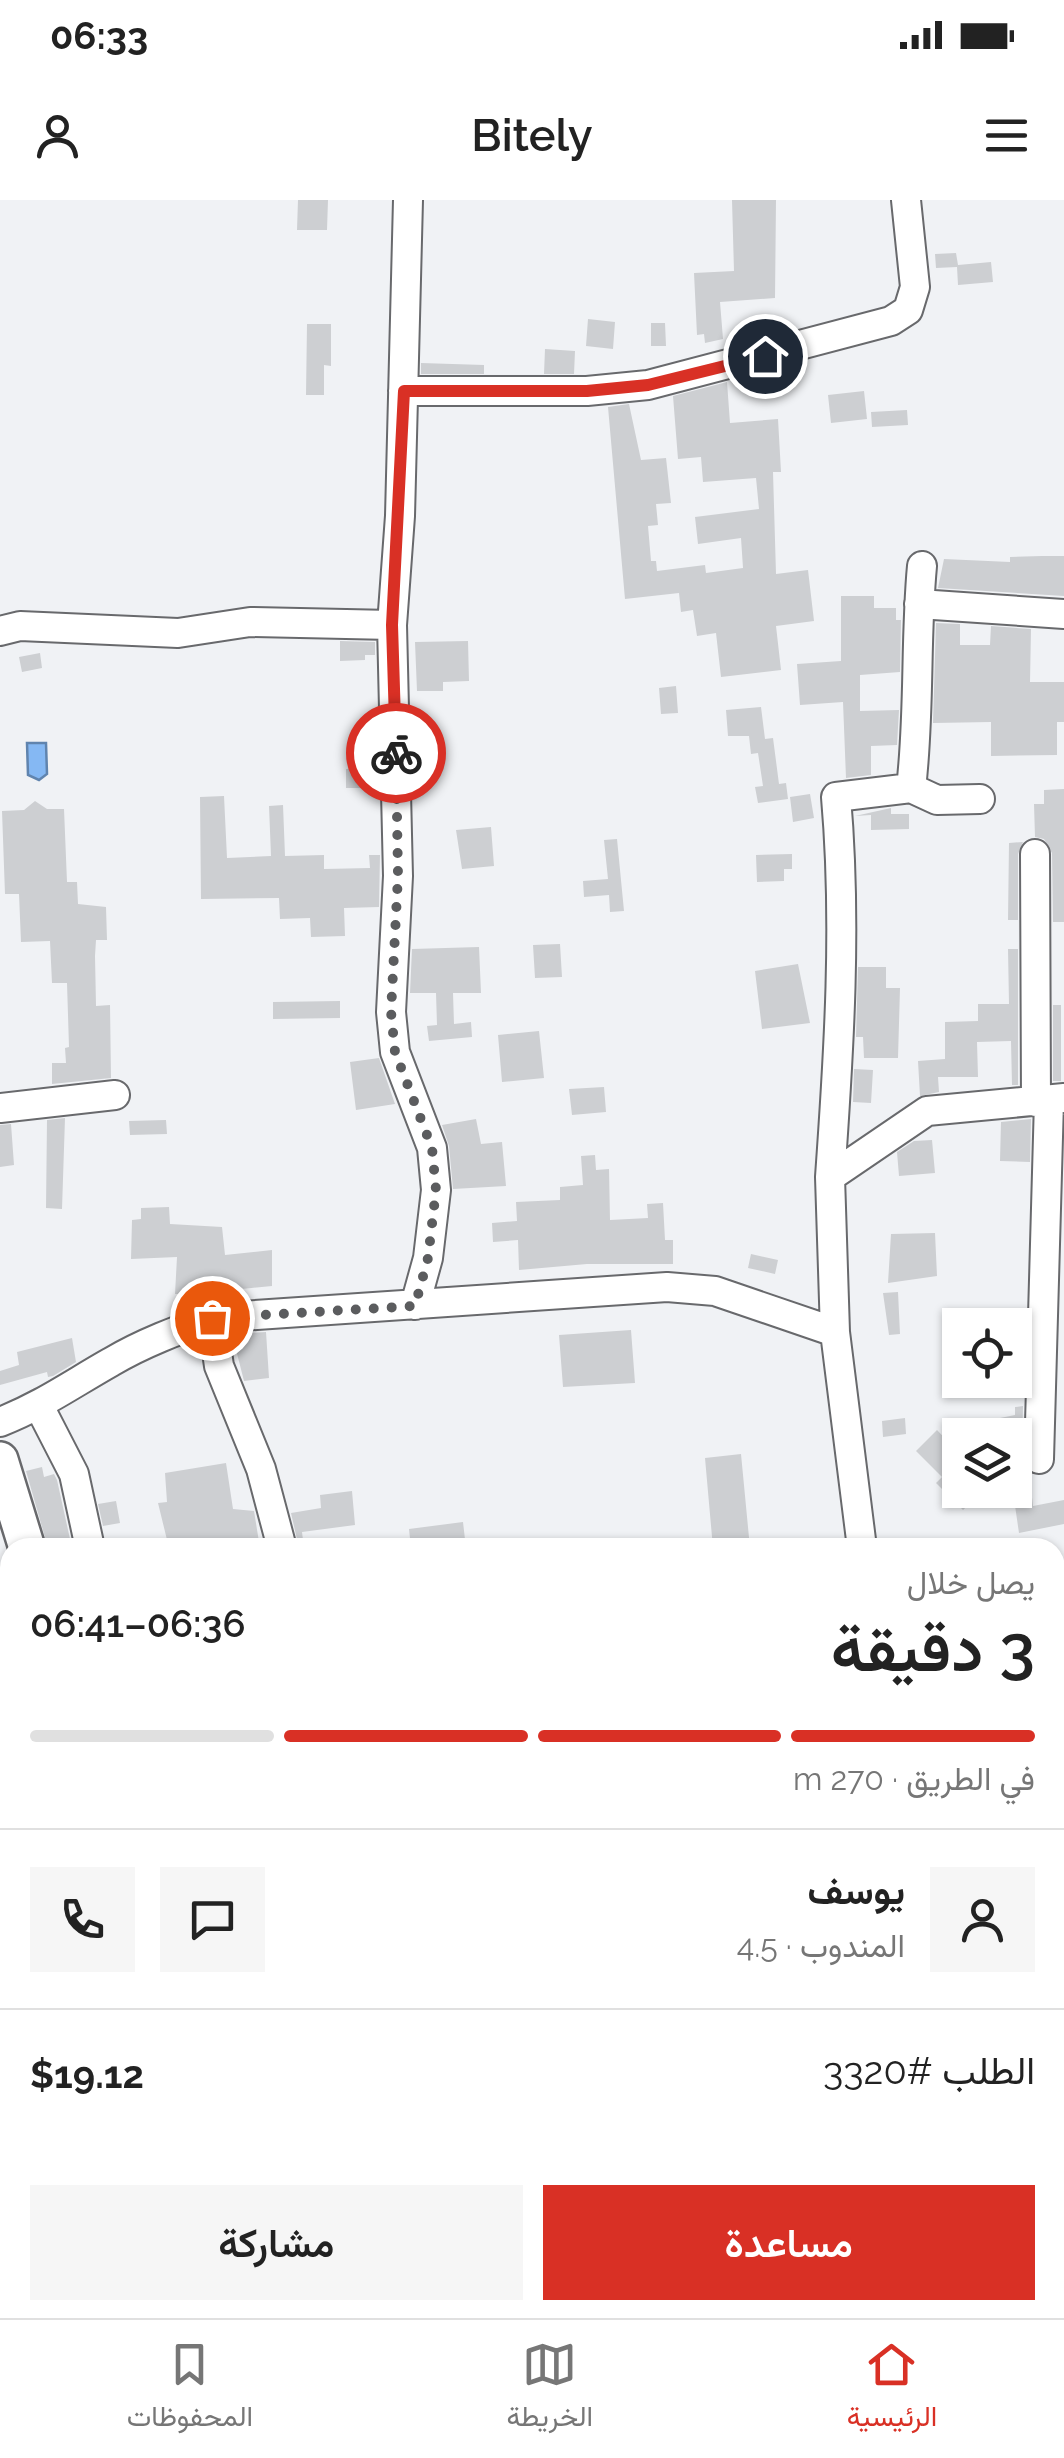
<!DOCTYPE html>
<html lang="ar">
<meta charset="utf-8">
<style>
:root{--surface:#fff;--page:#f6f6f6;--text:#222;--muted:#767676;--line:#e0e0e0;--accent:#d93025}
body{margin:0;font-family:Raleway,Vazirmatn,sans-serif;background:var(--page);color:var(--text);direction:rtl;height:100vh;display:flex;flex-direction:column;font-size:38px;white-space:nowrap}
*{box-sizing:border-box;margin:0}
p{font-size:32px;color:var(--muted)}
.icon{flex:none;width:55px;height:55px;fill:none;stroke:currentColor;stroke-width:2;stroke-linecap:round;stroke-linejoin:round}
.map{position:relative;flex:1;overflow:hidden;direction:ltr}
.drawer{position:absolute;left:0px;top:1338px;width:1065px;height:782px;display:flex;flex-direction:column;background:var(--surface);border-radius:30px 30px 0 0;box-shadow:0 2px 8px #0004;direction:rtl}
.drawer>*{flex:none}
.tools{position:absolute;left:942px;top:1108px;display:grid;gap:20px}
.tools a{display:grid;place-items:center;width:90px;height:90px;border-radius:0px;background:var(--surface);box-shadow:0 2px 8px #0004;font-size:50px}
.pin{position:absolute;display:grid;place-items:center;width:85px;height:85px;color:#fff;margin:-42px;border:5px solid #fff;border-radius:50%;box-shadow:0 2px 10px #0007}
.courier{position:absolute;display:grid;place-items:center;width:100px;height:100px;margin:-50px;border:8px solid #d93025;border-radius:50%;background:#fff;color:#222;box-shadow:0 2px 12px #0007}
.head em{font-style:normal;font-weight:600}
.head div{display:flex;flex-direction:column-reverse}
.head{display:flex;align-items:center;justify-content:space-between;height:170px;padding:0 30px}
h1{font-size:65px;font-weight:600;line-height:75px}
.bar{display:grid;grid-template-columns:repeat(4,1fr);gap:15px 10px;align-content:center;height:120px;padding:0 30px}
.bar i{height:12px;border-radius:8px;background:var(--line)}
.bar .current{background:var(--accent)}
.bar p{grid-column:span 4}
.line{display:flex;align-items:center;gap:25px;padding:0 30px;border-top:2px solid var(--line)}
.line div{flex:1}
.round{display:grid;place-items:center;flex:none;width:105px;height:105px;border-radius:0px;background:var(--page)}
.action{display:flex;gap:20px;margin-top:auto;padding:20px 30px}
.action a{flex:1;height:115px;border-radius:0px;background:var(--accent);color:#fff;font-size:40px;font-weight:600;line-height:115px;text-align:center}
.action a+a{background:var(--page);color:var(--text)}
.status{display:flex;justify-content:space-between;align-items:center;height:70px;padding:0 50px;background:var(--surface);direction:ltr}
.status svg{height:28px;fill:currentColor}
header{display:flex;justify-content:space-between;align-items:center;height:130px;padding:0 30px;background:var(--surface);font-size:45px;font-weight:600}
.tab-bar{display:flex;justify-content:space-around;align-items:center;height:140px;border-top:2px solid var(--line);background:var(--surface);font-size:28px;color:var(--muted)}
.tab-bar a{display:grid;justify-items:center;gap:5px}
.tab-bar .current{color:var(--accent)}
.map>svg:first-child{display:block}
.water{fill:#85b8f3;stroke:#6084ae;stroke-width:2.5}
.building{fill:#cdcfd2}
.lines{fill:none;stroke-linecap:round;stroke-linejoin:round}
.minor-casing{stroke:#68696c;stroke-width:32}
.major-casing{stroke:#68696c;stroke-width:40}
.minor{stroke:#fff;stroke-width:28}
.major{stroke:#fff;stroke-width:35}
.done{stroke:#5b5c5e;stroke-width:10;stroke-dasharray:0 18}
.route{stroke:#d93025;stroke-width:12}
</style>
<div class="status"><b>06:33</b><svg viewBox="0 0 49 12"><path d="M0 12V9h3v3zM5 12V6h3v6zM10 12V3h3v9zM15 12V0h3v12zM26 1h20v11H26zM47 4h2v5h-2z"/></svg></div>
<header><svg class="icon" aria-label="menu" viewBox="0 0 24 24"><path d="M4 6h16M4 12h16M4 18h16"/></svg>Bitely<svg class="icon" aria-label="person" viewBox="0 0 24 24"><circle cx="12" cy="8" r="4"/><path d="M4 21q1-7 8-7t8 7"/></svg></header>
<div class="map">
<svg width="1064" height="2118" viewBox="0 0 1064 2118">
<rect width="100%" height="100%" fill="#f0f2f5"/>
<path class="water" d="M 27,543 L 46,543 L 47,574 L 39,580 L 28,575 Z"/>
<path class="building" d="M 298,0 L 328,0 L 327,30 L 297,30 Z
M 732,0 L 776,0 L 775,98 L 720,102 L 723,139 L 705,143 L 704,134 L 697,135 L 694,73 L 734,71 Z
M 956,53 L 958,65 L 991,62 L 993,82 L 958,85 L 957,67 L 936,68 L 935,54 Z
M 588,119 L 615,122 L 613,149 L 586,146 Z
M 651,123 L 665,123 L 666,146 L 651,146 Z
M 307,124 L 331,124 L 331,166 L 324,165 L 324,195 L 306,195 Z
M 545,149 L 575,151 L 574,174 L 544,174 Z
M 421,163 L 484,165 L 484,174 L 421,174 Z
M 727,182 L 730,223 L 778,219 L 781,272 L 773,272 L 776,374 L 808,370 L 814,421 L 776,426 L 781,470 L 721,477 L 716,433 L 697,436 L 693,410 L 681,412 L 679,393 L 625,399 L 608,207 L 629,204 L 641,260 L 666,258 L 671,303 L 656,304 L 658,325 L 648,326 L 651,361 L 656,361 L 657,371 L 705,365 L 706,373 L 743,368 L 741,338 L 698,344 L 695,317 L 759,309 L 756,278 L 703,282 L 701,257 L 678,259 L 673,196 Z
M 864,191 L 867,219 L 831,223 L 828,195 Z
M 907,210 L 908,225 L 872,227 L 871,212 Z
M 1042,356 L 1064,356 L 1064,396 L 938,388 L 944,359 L 1010,362 L 1010,357 Z
M 841,396 L 874,396 L 874,408 L 896,408 L 896,420 L 901,420 L 900,472 L 860,475 L 860,511 L 899,510 L 897,545 L 871,546 L 871,575 L 846,578 L 843,502 L 800,505 L 797,464 L 841,461 Z
M 936,423 L 960,424 L 960,445 L 990,445 L 991,426 L 1031,429 L 1030,482 L 1064,482 L 1064,522 L 1057,522 L 1057,555 L 991,556 L 991,522 L 933,523 Z
M 340,441 L 375,442 L 375,455 L 365,455 L 365,460 L 340,461 Z
M 468,441 L 469,481 L 443,482 L 443,491 L 417,491 L 415,442 Z
M 40,453 L 42,468 L 22,472 L 19,457 Z
M 676,486 L 678,513 L 661,514 L 659,488 Z
M 761,507 L 765,539 L 773,538 L 779,584 L 786,583 L 788,599 L 758,603 L 755,587 L 763,586 L 758,553 L 751,554 L 749,536 L 728,536 L 726,510 Z
M 346,569 L 378,569 L 378,588 L 346,588 Z
M 1064,589 L 1064,722 L 1053,722 L 1052,653 L 1044,639 L 1035,637 L 1034,604 L 1044,604 L 1044,590 Z
M 810,594 L 814,618 L 793,622 L 790,597 Z
M 224,596 L 227,658 L 271,656 L 269,606 L 283,605 L 285,656 L 324,655 L 324,669 L 370,668 L 369,655 L 380,655 L 379,707 L 344,708 L 345,736 L 311,737 L 310,718 L 280,719 L 279,698 L 201,699 L 200,597 Z
M 35,601 L 47,609 L 64,609 L 67,682 L 77,682 L 78,704 L 106,707 L 107,740 L 96,740 L 95,756 L 96,806 L 110,805 L 111,878 L 52,884 L 52,863 L 66,863 L 65,848 L 69,847 L 67,783 L 52,783 L 50,741 L 21,742 L 19,694 L 5,694 L 2,611 L 24,610 Z
M 891,608 L 891,614 L 909,614 L 909,629 L 871,630 L 871,615 L 855,616 Z
M 491,627 L 494,666 L 462,669 L 456,630 Z
M 617,639 L 624,711 L 610,712 L 609,695 L 584,697 L 583,681 L 608,679 L 604,640 Z
M 1023,642 L 1018,654 L 1018,720 L 1008,720 L 1009,643 Z
M 792,654 L 792,669 L 784,669 L 784,681 L 757,682 L 756,655 Z
M 560,744 L 562,777 L 535,778 L 533,745 Z
M 479,747 L 481,793 L 453,793 L 454,824 L 471,822 L 472,837 L 429,841 L 427,826 L 437,825 L 436,793 L 410,793 L 412,749 Z
M 1008,749 L 1018,749 L 1018,885 L 1012,885 L 1011,841 L 977,842 L 978,877 L 938,877 L 939,892 L 920,896 L 918,861 L 945,859 L 945,822 L 978,821 L 978,804 L 1009,804 Z
M 798,764 L 810,823 L 762,829 L 755,771 Z
M 858,767 L 886,767 L 886,788 L 900,788 L 898,858 L 864,858 L 863,837 L 856,837 Z
M 340,801 L 340,818 L 273,819 L 273,802 Z
M 1053,805 L 1061,805 L 1061,881 L 1053,881 Z
M 539,831 L 544,878 L 502,882 L 498,835 Z
M 379,858 L 395,904 L 356,910 L 350,862 Z
M 854,869 L 873,870 L 871,903 L 853,902 Z
M 604,887 L 606,912 L 572,915 L 569,889 Z
M 65,918 L 62,1009 L 46,1008 L 47,920 Z
M 476,919 L 481,944 L 502,942 L 506,986 L 453,989 L 449,946 L 442,925 Z
M 1031,919 L 1030,962 L 1000,961 L 1001,922 Z
M 166,920 L 167,934 L 130,935 L 129,921 Z
M 11,924 L 14,965 L 0,967 L 0,925 Z
M 932,940 L 935,973 L 899,976 L 897,952 L 914,941 Z
M 595,955 L 596,970 L 609,969 L 610,1020 L 648,1018 L 647,1004 L 663,1003 L 665,1040 L 673,1040 L 673,1064 L 587,1064 L 519,1070 L 518,1040 L 493,1042 L 492,1023 L 517,1021 L 516,1002 L 560,1000 L 560,987 L 583,985 L 581,956 Z
M 169,1007 L 170,1024 L 222,1027 L 225,1055 L 272,1050 L 272,1086 L 232,1090 L 232,1096 L 175,1094 L 177,1057 L 131,1059 L 132,1020 L 141,1019 L 141,1008 Z
M 935,1033 L 937,1076 L 888,1083 L 891,1034 Z
M 751,1054 L 778,1060 L 775,1074 L 748,1068 Z
M 898,1092 L 900,1134 L 889,1135 L 883,1093 Z
M 631,1130 L 635,1183 L 563,1187 L 559,1135 Z
M 266,1132 L 269,1178 L 244,1181 L 232,1134 Z
M 72,1138 L 76,1162 L 53,1176 L 48,1177 L 47,1172 L 0,1185 L 0,1171 L 19,1165 L 17,1152 Z
M 1023,1206 L 1022,1254 L 1015,1255 L 1015,1235 L 983,1235 L 980,1222 L 1015,1215 L 1015,1207 Z
M 905,1218 L 906,1234 L 883,1237 L 882,1221 Z
M 937,1230 L 960,1254 L 960,1290 L 984,1290 L 963,1310 L 936,1283 L 942,1277 L 916,1251 Z
M 741,1254 L 750,1348 L 713,1348 L 705,1258 Z
M 226,1263 L 233,1309 L 254,1311 L 260,1348 L 169,1348 L 158,1303 L 167,1302 L 165,1273 Z
M 42,1267 L 44,1277 L 54,1274 L 57,1280 L 72,1348 L 48,1348 L 26,1271 Z
M 1031,1289 L 1033,1306 L 1064,1300 L 1064,1324 L 1019,1333 L 1013,1292 Z
M 352,1291 L 355,1325 L 302,1332 L 304,1348 L 299,1348 L 291,1313 L 321,1308 L 320,1295 Z
M 116,1301 L 120,1323 L 103,1326 L 98,1304 Z
M 463,1322 L 466,1348 L 411,1348 L 409,1329 Z"/>
<g class="lines">
<defs>
<path id="minor" d="M 408,0 L 400,316 L 392,425 L 398,676 L 391,812 L 395,852 L 432,948 L 436,990 L 428,1058 L 415,1105
M 403,191 L 587,191 L 648,185 L 891,121 L 908,110 L 915,87 L 906,0
M 919,404 L 1064,414
M 0,431 L 20,426 L 178,433 L 250,422 L 392,425
M 911,588 L 937,600 L 980,599
M 1035,654 L 1036,902
M 0,908 L 115,895
M 830,977 C 839,851 847,723 836,597 L 911,588 C 920,514 915,440 922,366
M 212,1118 L 219,1166 L 261,1269 L 282,1348
M 835,1132 L 830,977 L 927,911 L 1064,898
M 39,1206 L 74,1274 L 90,1348
M 0,1222 C 43,1205 72,1184 111,1162 C 143,1143 178,1130 212,1118 L 667,1087 L 715,1091 L 835,1132 L 862,1348
M 1039,1259 L 1049,901
M 1055,1393 L 1064,1397
M 1055,1790 L 1064,1791
M 0,1825 L 10,1823
M 1055,1996 L 1064,1995
M 0,2024 L 10,2023
M 343,2110 L 344,2118
M 959,2110 L 961,2118
M 77,2116 L 149,2110
M 714,2118 L 714,2110"/>
<path id="major" d="M 0,1260 L 27,1348
M 0,1603 L 10,1602
M 1055,1704 L 1064,1705
M 1055,1733 L 1064,1734"/>
</defs>
<use href="#minor" class="minor-casing"/>
<use href="#major" class="major-casing"/>
<use href="#minor" class="minor"/>
<use href="#major" class="major"/>
</g>
<g class="lines">
<path class="done" d="M 212,1118 L 415,1106 L 428,1058 L 436,990 L 432,948 L 395,852 L 391,812 L 398,676 L 396,553"/>
<path class="route" d="M 396,553 L 392,425 L 404,191 L 587,191 L 648,185 L 765,156"/>
</g>
</svg>
<div class="tools">
<a><svg class="icon" aria-label="locate" viewBox="0 0 24 24"><circle cx="12" cy="12" r="6"/><path d="M12 2v4M12 18v4M2 12h4M18 12h4"/></svg></a>
<a><svg class="icon" aria-label="layers" viewBox="0 0 24 24"><path d="M12 4l9 5-9 5-9-5zM3 14l9 5 9-5"/></svg></a>
</div>
<div class="pin" style="left:212px;top:1118px;background:#ea580c"><svg class="icon" aria-label="bag" viewBox="0 0 24 24"><path d="M5 8h14l-1 12H6zM9 8a3 3 0 0 1 6 0"/></svg></div>
<div class="pin" style="left:765px;top:156px;background:#1f2937"><svg class="icon" aria-label="home" viewBox="0 0 24 24"><path d="M3 11l9-7 9 7M6 9v11h12V9"/></svg></div>
<div class="courier" style="left:396px;top:553px"><svg class="icon" aria-label="bike" viewBox="0 0 24 24"><circle cx="6" cy="16" r="4"/><circle cx="18" cy="16" r="4"/><path d="M6 16l4-8h5l3 8M10 8l3 8H6M13 5h3"/></svg></div>
<section class="drawer">
<div class="head"><div><h1>3 دقيقة</h1><p>يصل خلال</p></div><em>06:36–06:41</em></div>
<div class="bar"><i class="current"></i><i class="current"></i><i class="current"></i><i></i><p>في الطريق · 270 m</p></div>
<div class="line" style="height:180px"><a class="round"><svg class="icon" aria-label="person" viewBox="0 0 24 24"><circle cx="12" cy="8" r="4"/><path d="M4 21q1-7 8-7t8 7"/></svg></a><div><b>يوسف</b><p>المندوب · 4.5</p></div><a class="round"><svg class="icon" aria-label="chat" viewBox="0 0 24 24"><path d="M4 5h16v11H9l-5 4z"/></svg></a><a class="round"><svg class="icon" aria-label="phone" viewBox="0 0 24 24"><path d="M5 4h4l2 5-3 2q2 4 5 5l2-3 5 2v4C11 20 4 13 5 4z"/></svg></a></div>
<div class="line" style="height:130px"><div>الطلب #3320</div><b>$19.12</b></div>
<div class="action"><a>مساعدة</a><a>مشاركة</a></div>
</section>
</div>
<nav class="tab-bar">
<a class="current"><svg class="icon" aria-label="home" viewBox="0 0 24 24"><path d="M3 11l9-7 9 7M6 9v11h12V9"/></svg>الرئيسية</a>
<a><svg class="icon" aria-label="map" viewBox="0 0 24 24"><path d="M3 6l6-2 6 2 6-2v14l-6 2-6-2-6 2zM9 4v14M15 6v14"/></svg>الخريطة</a>
<a><svg class="icon" aria-label="saved" viewBox="0 0 24 24"><path d="M7 4h10v16l-5-4-5 4z"/></svg>المحفوظات</a>
</nav>
